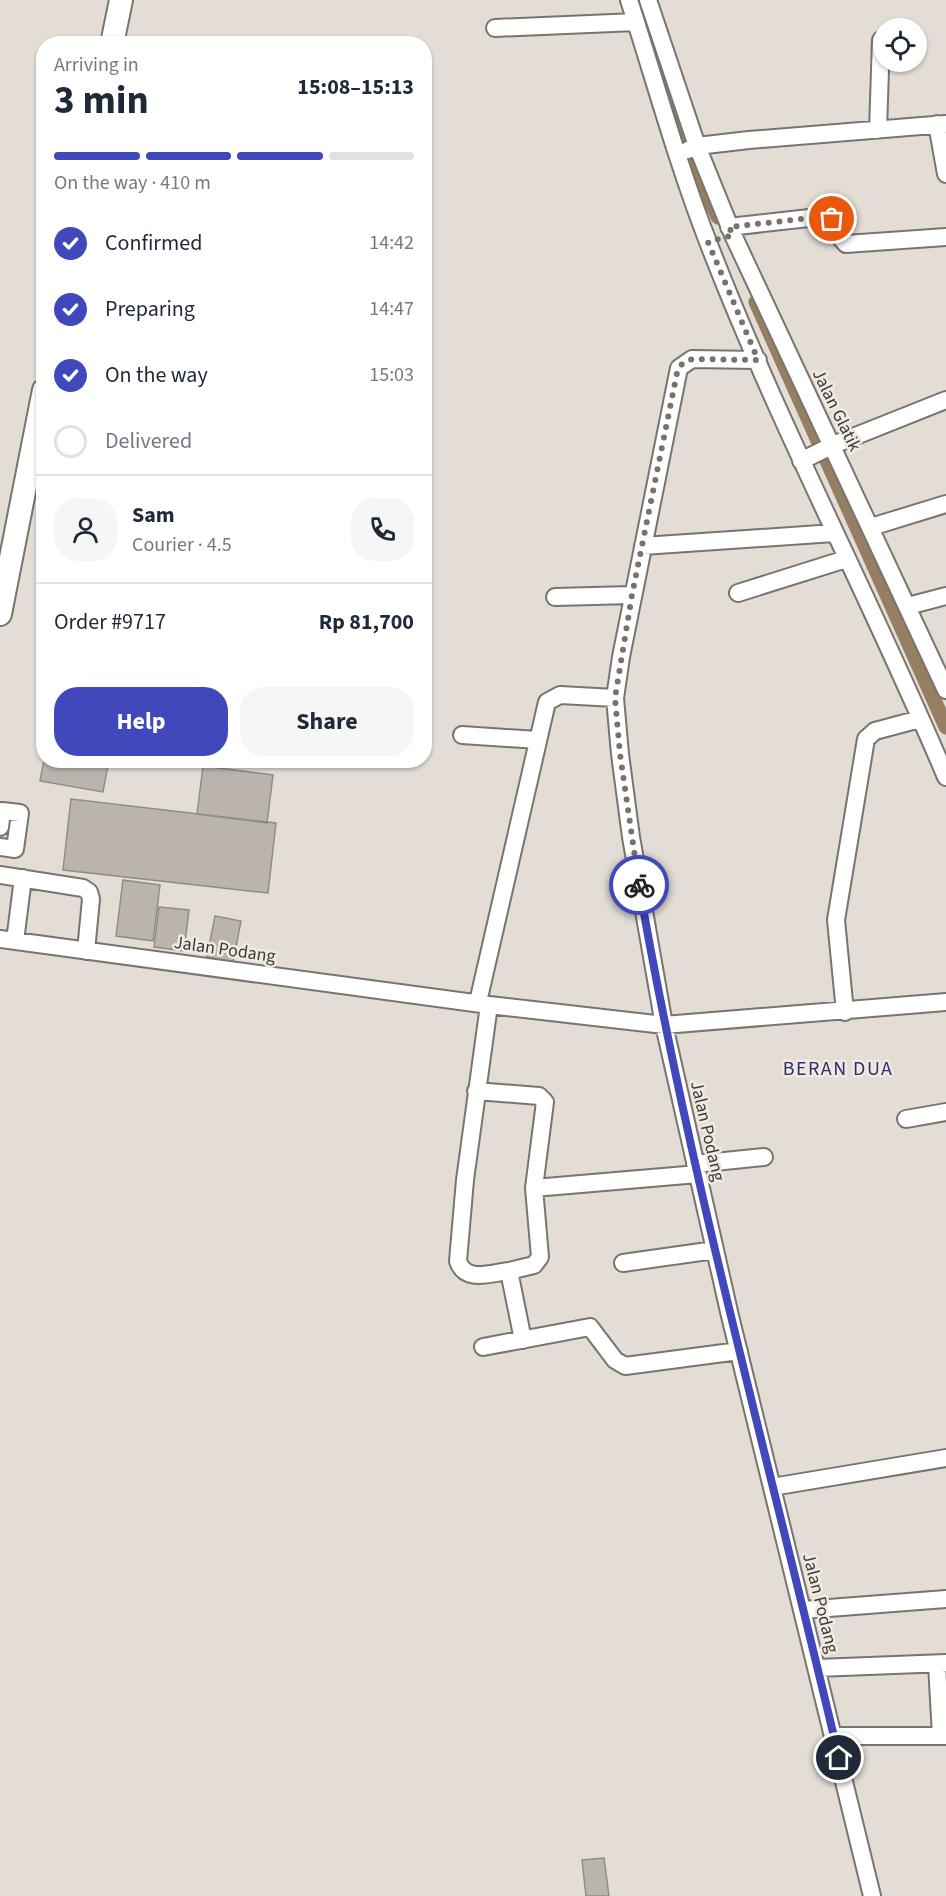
<!DOCTYPE html>
<meta charset="utf-8">
<style>
:root{--surface:#fff;--page:#f6f6f7;--text:#1f2937;--muted:#747a83;--line:#e0e1e3;--accent:#4048bc}
body{margin:0;font-family:"Source Sans 3",sans-serif;background:var(--page);color:var(--text);height:100vh;display:flex;flex-direction:column;font-size:22px;white-space:nowrap}
*{box-sizing:border-box;margin:0}
p{font-size:20px;color:var(--muted)}
.icon{flex:none;width:33px;height:33px;fill:none;stroke:currentColor;stroke-width:2;stroke-linecap:round;stroke-linejoin:round}
.map{position:relative;flex:1;overflow:hidden}
.drawer{position:absolute;left:36px;top:36px;width:396px;height:732px;display:flex;flex-direction:column;background:var(--surface);border-radius:24px;box-shadow:0 2px 4px #0004}
.drawer>*{flex:none}
.tools{position:absolute;left:873px;top:18px;display:grid;gap:12px}
.tools a{display:grid;place-items:center;width:54px;height:54px;border-radius:50%;background:var(--surface);box-shadow:0 2px 4px #0004;font-size:30px}
.pin{position:absolute;display:grid;place-items:center;width:51px;height:51px;color:#fff;margin:-26px;border:3px solid #fff;border-radius:50%;box-shadow:0 2px 6px #0007}
.courier{position:absolute;display:grid;place-items:center;width:60px;height:60px;margin:-30px;border:4px solid #4048bc;border-radius:50%;background:#fff;color:#222;box-shadow:0 2px 8px #0007}
.head em{font-style:normal;font-weight:700}
.head div{display:flex;flex-direction:column-reverse}
.head{display:flex;align-items:center;justify-content:space-between;height:102px;padding:0 18px}
h1{font-size:39px;font-weight:700;line-height:45px}
.bar{display:grid;grid-template-columns:repeat(4,1fr);gap:9px 6px;align-content:center;height:72px;padding:0 18px}
.bar i{height:8px;border-radius:4px;background:var(--line)}
.bar .on{background:var(--accent)}
.bar p{grid-column:span 4}
.line{display:flex;align-items:center;gap:15px;padding:0 18px;border-top:2px solid var(--line)}
.line div{flex:1}
.round{display:grid;place-items:center;flex:none;width:63px;height:63px;border-radius:24px;background:var(--page)}
ol{padding:0 18px;list-style:none}
li{display:flex;align-items:center;gap:18px;height:66px}
li p{margin-inline-start:auto}
li .icon{padding:6px;border-radius:50%;background:var(--accent);color:#fff;stroke-width:4}
li:last-child{color:var(--muted)}
li i{width:33px;height:33px;border:3px solid var(--line);border-radius:50%}
.cta{display:flex;gap:12px;margin-top:auto;padding:12px 18px}
.cta a{flex:1;height:69px;border-radius:24px;background:var(--accent);color:#fff;font-size:24px;font-weight:700;line-height:69px;text-align:center}
.cta a+a{background:var(--page);color:var(--text)}
.map>svg:first-child{display:block}
.lines{fill:none;stroke-linecap:round;stroke-linejoin:round}
.canal{stroke:#967e63;stroke-width:15}
.building{fill:#bab4ad;stroke:#928c86;stroke-width:1.5}
.minor-casing{stroke:#79746e;stroke-width:20}
.highway-casing{stroke:#79746e;stroke-width:26}
.minor{stroke:#fff;stroke-width:16}
.highway{stroke:#fff;stroke-width:22}
.done{stroke:#76726e;stroke-width:6;stroke-dasharray:0 10.8}
.route{stroke:#4048bc;stroke-width:8}
.labels{text-anchor:middle;stroke-width:5;stroke-linejoin:round;paint-order:stroke}
.street-label{font-size:18px;fill:#3c3936;stroke:#f0eae3}
.neighbourhood-label{font-size:20px;letter-spacing:1.5px;fill:#29306a;stroke:#f0eae3}
</style>
<div class="map">
<svg width="946" height="1896" viewBox="0 0 946 1896">
<rect width="100%" height="100%" fill="#e3ddd6"/>
<g class="lines">
<path class="canal" d="M 651,34 L 701,179 L 718,217
M 756,302 L 946,727"/>
</g>
<path class="building" d="M 44,760 L 109,760 L 103,792 L 40,781 Z
M 203,766 L 273,775 L 267,823 L 197,814 Z
M 71,799 L 276,823 L 268,893 L 63,870 Z
M 123,880 L 160,885 L 153,941 L 116,936 Z
M 159,907 L 189,910 L 184,951 L 154,947 Z
M 215,916 L 241,921 L 233,962 L 207,957 Z
M 604,1858 L 609,1896 L 586,1896 L 582,1860 Z"/>
<g class="lines">
<defs>
<path id="minor" d="M 629,0 C 655,81 677,162 708,242 C 778,424 870,597 946,777
M 648,0 L 697,146 L 733,235 L 946,690
M 495,28 L 636,22
M 937,124 L 946,174
M 878,130 L 881,40
M 688,150 L 697,146 L 749,140 L 946,124
M 729,227 L 827,216 L 832,219 L 838,235 L 846,244 L 946,237
M 758,360 L 692,359 L 679,368 L 621,657 L 615,698 L 620,754 L 631,837 L 664,1025 L 730,1316 L 872,1896
M 801,461 L 833,445 L 946,400
M 871,527 L 946,504
M 643,546 L 834,533
M 738,593 L 846,559
M 555,597 L 632,595
M 908,606 L 946,596
M 462,735 L 538,740
M 0,827 L 2,811 L 20,813 L 15,849 L 0,847
M 0,875 L 83,888 L 89,892 L 91,899 L 86,951
M 0,939 L 489,1005 L 664,1025 L 946,1002
M 15,941 L 23,878
M 478,1002 L 547,702 L 560,695 L 615,698
M 489,1005 L 465,1180 L 458,1261 C 465,1283 490,1273 509,1271 L 523,1340
M 845,1012 L 836,920 L 866,739 L 875,731 L 920,719
M 476,1091 L 539,1096 L 545,1102 L 534,1188 L 540,1257 L 534,1265 L 509,1271
M 906,1119 L 946,1112
M 695,1164 L 764,1157
M 534,1188 L 698,1174
M 623,1263 L 715,1250
M 483,1347 L 590,1327 L 615,1360 L 625,1366 L 739,1351
M 772,1487 L 946,1458
M 803,1610 L 946,1599
M 937,1664 L 941,1736
M 817,1668 L 946,1663
M 834,1736 L 946,1736"/>
<path id="highway" d="M 112,44 L 121,0
M 0,614 L 44,390"/>
</defs>
<use href="#minor" class="minor-casing"/>
<use href="#highway" class="highway-casing"/>
<use href="#minor" class="minor"/>
<use href="#highway" class="highway"/>
</g>
<g class="lines">
<path class="done" d="M 639,885 L 620,754 L 615,698 L 632,595 L 677,373 L 682,364 L 692,359 L 758,360 L 708,242 L 733,235 L 729,227 L 820,217 L 832,219"/>
<path class="route" d="M 639,885 C 690,1180 771,1468 839,1758"/>
</g>
<g class="labels">
<g class="street-label">
<text transform="translate(837 410) rotate(64)" y="6">Jalan Glatik</text>
<text transform="translate(225 949) rotate(8)" y="6">Jalan Podang</text>
<text transform="translate(708 1131) rotate(77)" y="6">Jalan Podang</text>
<text transform="translate(821 1603) rotate(76)" y="6">Jalan Podang</text>
</g>
<g class="neighbourhood-label">
<text x="838" y="1075">BERAN DUA</text>
</g>
</g>
</svg>
<div class="tools">
<a><svg class="icon" aria-label="locate" viewBox="0 0 24 24"><circle cx="12" cy="12" r="6"/><path d="M12 2v4M12 18v4M2 12h4M18 12h4"/></svg></a>
</div>
<div class="pin" style="left:832px;top:219px;background:#ea580c"><svg class="icon" aria-label="bag" viewBox="0 0 24 24"><path d="M5 8h14l-1 12H6zM9 8a3 3 0 0 1 6 0"/></svg></div>
<div class="pin" style="left:839px;top:1758px;background:#1f2937"><svg class="icon" aria-label="home" viewBox="0 0 24 24"><path d="M3 11l9-7 9 7M6 9v11h12V9"/></svg></div>
<div class="courier" style="left:639px;top:885px"><svg class="icon" aria-label="bike" viewBox="0 0 24 24"><circle cx="6" cy="16" r="4"/><circle cx="18" cy="16" r="4"/><path d="M6 16l4-8h5l3 8M10 8l3 8H6M13 5h3"/></svg></div>
<section class="drawer">
<div class="head"><div><h1>3 min</h1><p>Arriving in</p></div><em>15:08–15:13</em></div>
<div class="bar"><i class="on"></i><i class="on"></i><i class="on"></i><i></i><p>On the way · 410 m</p></div>
<ol>
<li><svg class="icon" aria-label="check" viewBox="0 0 24 24"><path d="M5 12l5 5 9-10"/></svg>Confirmed<p>14:42</p></li>
<li><svg class="icon" aria-label="check" viewBox="0 0 24 24"><path d="M5 12l5 5 9-10"/></svg>Preparing<p>14:47</p></li>
<li><svg class="icon" aria-label="check" viewBox="0 0 24 24"><path d="M5 12l5 5 9-10"/></svg>On the way<p>15:03</p></li>
<li><i></i>Delivered</li>
</ol>
<div class="line" style="height:108px"><a class="round"><svg class="icon" aria-label="person" viewBox="0 0 24 24"><circle cx="12" cy="8" r="4"/><path d="M4 21q1-7 8-7t8 7"/></svg></a><div><b>Sam</b><p>Courier · 4.5</p></div><a class="round"><svg class="icon" aria-label="phone" viewBox="0 0 24 24"><path d="M5 4h4l2 5-3 2q2 4 5 5l2-3 5 2v4C11 20 4 13 5 4z"/></svg></a></div>
<div class="line" style="height:78px"><div>Order #9717</div><b>Rp 81,700</b></div>
<div class="cta"><a>Help</a><a>Share</a></div>
</section>
</div>
